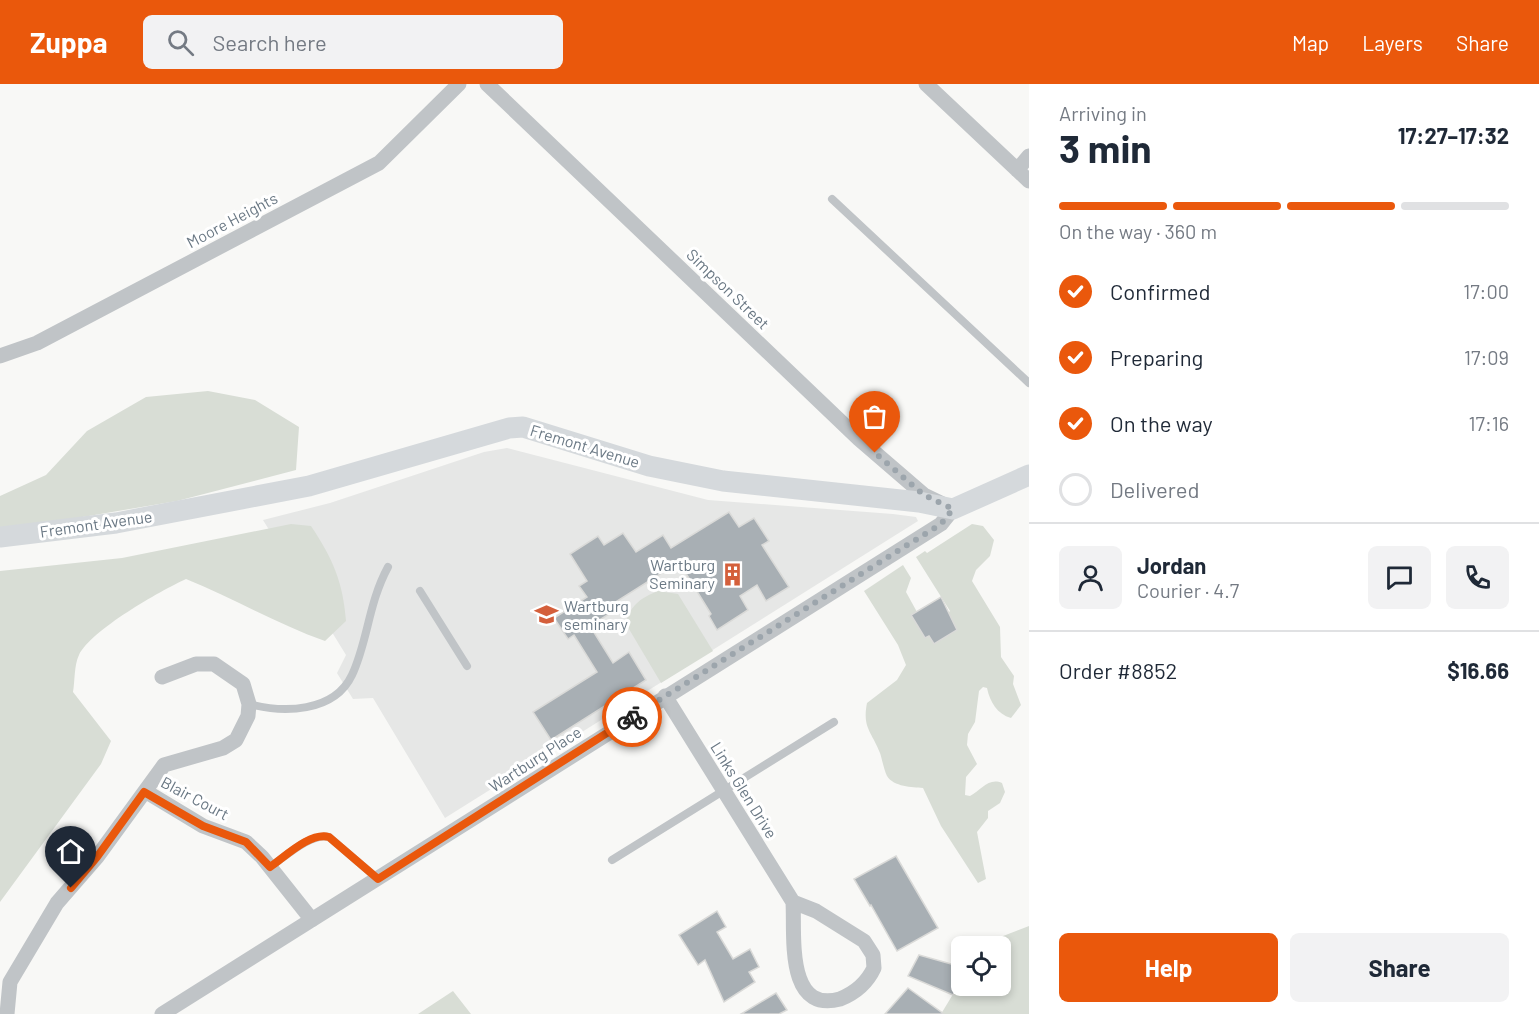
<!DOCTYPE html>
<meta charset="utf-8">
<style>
:root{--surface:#fff;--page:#f2f2f3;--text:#1f2937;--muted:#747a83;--line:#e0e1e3;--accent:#ea580c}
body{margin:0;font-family:Barlow,sans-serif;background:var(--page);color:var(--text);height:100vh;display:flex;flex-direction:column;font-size:22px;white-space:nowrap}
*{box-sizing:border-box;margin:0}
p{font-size:20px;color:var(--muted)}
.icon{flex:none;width:33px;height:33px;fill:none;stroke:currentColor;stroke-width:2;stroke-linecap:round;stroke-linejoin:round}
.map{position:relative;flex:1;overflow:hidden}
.panel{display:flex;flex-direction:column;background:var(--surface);width:510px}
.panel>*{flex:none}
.controls{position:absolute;left:951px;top:852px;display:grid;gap:12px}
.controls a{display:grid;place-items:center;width:60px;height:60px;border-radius:9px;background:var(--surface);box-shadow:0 3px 9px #0003;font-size:30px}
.pin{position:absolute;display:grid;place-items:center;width:51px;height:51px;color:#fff;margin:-62px -26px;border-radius:50% 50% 50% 0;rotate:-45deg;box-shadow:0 0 6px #0007}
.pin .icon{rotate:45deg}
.courier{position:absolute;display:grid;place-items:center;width:60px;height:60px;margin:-30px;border:4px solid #ea580c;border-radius:50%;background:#fff;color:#222;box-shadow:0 2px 8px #0007}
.summary em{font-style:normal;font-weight:700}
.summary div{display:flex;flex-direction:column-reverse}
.summary{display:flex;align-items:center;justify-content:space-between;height:102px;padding:0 30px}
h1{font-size:39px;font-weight:700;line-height:45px}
.bar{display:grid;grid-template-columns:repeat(4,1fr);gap:9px 6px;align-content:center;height:72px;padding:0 30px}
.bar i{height:8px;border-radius:4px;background:var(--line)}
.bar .active{background:var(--accent)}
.bar p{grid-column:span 4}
.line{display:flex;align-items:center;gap:15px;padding:0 30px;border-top:2px solid var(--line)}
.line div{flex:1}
.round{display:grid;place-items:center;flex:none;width:63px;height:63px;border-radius:9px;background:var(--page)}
ol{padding:0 30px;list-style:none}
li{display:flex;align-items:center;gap:18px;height:66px}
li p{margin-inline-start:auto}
li .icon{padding:6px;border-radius:50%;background:var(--accent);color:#fff;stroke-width:4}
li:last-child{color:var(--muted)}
li i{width:33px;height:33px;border:3px solid var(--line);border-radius:50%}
.button{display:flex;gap:12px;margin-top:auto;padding:12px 30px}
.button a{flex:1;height:69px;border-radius:9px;background:var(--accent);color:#fff;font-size:24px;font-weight:700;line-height:69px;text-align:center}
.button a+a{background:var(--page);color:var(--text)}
header{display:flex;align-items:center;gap:36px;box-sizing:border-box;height:84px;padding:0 30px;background:var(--accent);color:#fff}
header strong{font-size:28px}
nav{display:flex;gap:33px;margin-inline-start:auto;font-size:21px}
.search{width:420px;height:54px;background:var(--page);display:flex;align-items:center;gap:15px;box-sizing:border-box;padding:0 21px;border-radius:9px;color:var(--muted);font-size:22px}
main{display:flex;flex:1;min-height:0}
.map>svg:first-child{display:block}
.built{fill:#e6e7e6}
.green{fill:#d8ddd5}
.building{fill:#a8afb4;stroke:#dadad8;stroke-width:1.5}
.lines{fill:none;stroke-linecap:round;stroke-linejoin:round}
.lane{stroke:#c0c4c7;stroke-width:8}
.street{stroke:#c0c4c7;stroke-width:15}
.secondary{stroke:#d5d9dc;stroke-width:21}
.done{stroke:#9ca5ac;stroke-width:6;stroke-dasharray:0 10.8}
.route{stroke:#ea580c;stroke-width:8}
.labels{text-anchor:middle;stroke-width:6;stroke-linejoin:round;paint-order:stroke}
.street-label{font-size:16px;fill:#6a7884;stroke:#fff}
.poi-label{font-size:16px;fill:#6a7884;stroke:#fff;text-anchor:end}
</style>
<header>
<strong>Zuppa</strong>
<div class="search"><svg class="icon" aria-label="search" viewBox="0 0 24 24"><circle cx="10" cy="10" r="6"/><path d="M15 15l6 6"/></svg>Search here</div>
<nav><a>Map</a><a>Layers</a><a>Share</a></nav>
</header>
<main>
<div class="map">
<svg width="1029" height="930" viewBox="0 0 1029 930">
<rect width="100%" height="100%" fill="#f8f8f6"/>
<path class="built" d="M 507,364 L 708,416 L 893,430 L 916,433 L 918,437 L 445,734 L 373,614 L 353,615 L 337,589 L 346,571 L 263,436 L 330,419 L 484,368 Z"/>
<path class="green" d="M 208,307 L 255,316 L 299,343 L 296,386 L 177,417 L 0,447 L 0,412 L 46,391 L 87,347 L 146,313 Z
M 291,440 L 311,442 C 333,475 343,498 346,537 L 325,557 C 277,540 233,514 186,495 C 160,507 91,546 79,571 C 74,581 75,597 73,608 L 111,657 L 101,680 L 0,818 L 0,487 L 122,474 Z
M 972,440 L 983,442 L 994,456 L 990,472 L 976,486 L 972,497 L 1000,543 L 1001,573 L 1014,592 L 1013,600 L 1021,621 L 1011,634 C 997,630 990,618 987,604 L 983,603 L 979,607 L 975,638 L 968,650 L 967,661 L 977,680 L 966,693 L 965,711 L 970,712 C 981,706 989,693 1002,699 L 1005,708 L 1000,719 L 988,727 L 988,734 L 977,748 L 986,795 L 978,799 L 941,742 L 923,704 C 912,703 894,703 887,692 C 884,686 882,675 880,669 C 872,648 862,644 867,619 L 897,596 L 906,581 L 898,561 L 864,507 L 903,481 L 911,494 L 906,508 L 917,528 L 925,554 L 929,552 L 934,560 L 957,546 L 948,529 L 950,527 L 916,473 L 925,467 L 927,469 Z
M 658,507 L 678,510 L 713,567 L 661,599 L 626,540 C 629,522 642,513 658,507 Z
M 1029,842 L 1029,930 L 941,930 L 961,897 L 962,902 L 1000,902 L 1000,862 L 983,862 L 985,859 Z
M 453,907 L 471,930 L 418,930 Z"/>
<path class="building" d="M 729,428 L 739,443 L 754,434 L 769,457 L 762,461 L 789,503 L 766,517 L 757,501 L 740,512 L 748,526 L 717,546 L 709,532 L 711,530 L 679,478 L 606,524 L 609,530 L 590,542 L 613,579 L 629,568 L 646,596 L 551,656 L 533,628 L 597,588 L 574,551 L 568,555 L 554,534 L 587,513 L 579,502 L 587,497 L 570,470 L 598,452 L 604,461 L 623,449 L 636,468 L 663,451 L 671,464 Z
M 941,513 L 957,546 L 934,560 L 929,552 L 925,554 L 911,531 Z
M 896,772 L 938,844 L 897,867 L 871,821 L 870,822 L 854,795 Z
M 717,827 L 726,843 L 717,848 L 733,875 L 750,865 L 759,883 L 749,888 L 755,898 L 724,918 L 705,876 L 698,881 L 679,851 Z
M 919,871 L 962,883 L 962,897 L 953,911 L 908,892 Z
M 908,904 L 944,930 L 885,930 Z
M 776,909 L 787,926 L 779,930 L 741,930 Z"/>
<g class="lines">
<path class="lane" d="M 832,115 L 1029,299
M 420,507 L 467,582
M 249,620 C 283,629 334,629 352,591 C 368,557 368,520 388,483
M 612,776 L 834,638
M 270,783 C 286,772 310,749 329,753 L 378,795"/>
<path class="street" d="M 926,0 L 1029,97
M 1017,86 L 1029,72
M 0,272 L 37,259 L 379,79 L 459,0
M 665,612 L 793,818 L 816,827 L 864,857 L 873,871 L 874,884 C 867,899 855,909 840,915 C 785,930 795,849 793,818
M 145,707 L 203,742 L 246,758 L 262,773 L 312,836
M 7,930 L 10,898 L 57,819 L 97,773 L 164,681 L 223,664 L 236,656 L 248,632 L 249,620 L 243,600 L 214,580 L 196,580 L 162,593
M 162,930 L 941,440 L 953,425 L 924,411 L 859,355 L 487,0"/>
<path class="secondary" d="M 0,453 L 116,439 L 309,402 L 509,344 L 523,343 L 649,382 L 723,397 L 919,418 L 953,425 L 1029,391"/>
</g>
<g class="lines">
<path class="done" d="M 632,633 L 941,440 L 953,425 L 924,411 L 875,369"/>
<path class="route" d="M 71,804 L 97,773 L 144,708 L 203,742 L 246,758 L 270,783 C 286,772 310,748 329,753 L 378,795 L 632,633"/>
</g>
<defs>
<symbol id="building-bare" viewBox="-9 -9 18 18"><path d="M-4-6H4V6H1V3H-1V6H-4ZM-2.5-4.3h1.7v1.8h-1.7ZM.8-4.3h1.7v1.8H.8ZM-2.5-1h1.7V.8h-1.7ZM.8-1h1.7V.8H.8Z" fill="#d45f3b" stroke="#fff" stroke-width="2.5" paint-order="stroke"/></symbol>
<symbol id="university-bare" viewBox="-9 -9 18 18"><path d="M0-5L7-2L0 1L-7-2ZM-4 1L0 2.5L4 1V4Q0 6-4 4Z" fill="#d45f3b" stroke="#fff" stroke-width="2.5" paint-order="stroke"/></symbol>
</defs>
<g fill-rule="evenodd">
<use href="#building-bare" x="716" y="474" width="33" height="33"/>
<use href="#university-bare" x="530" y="514" width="33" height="33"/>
</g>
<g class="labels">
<g class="street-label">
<text transform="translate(232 136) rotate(-28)" y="6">Moore Heights</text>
<text transform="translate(728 205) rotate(44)" y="6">Simpson Street</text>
<text transform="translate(585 362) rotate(17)" y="6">Fremont Avenue</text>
<text transform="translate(96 440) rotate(-8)" y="6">Fremont Avenue</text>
<text transform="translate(535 675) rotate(-33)" y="6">Wartburg Place</text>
<text transform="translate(744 706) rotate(58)" y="6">Links Glen Drive</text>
<text transform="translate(195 714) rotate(28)" y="6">Blair Court</text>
</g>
<g class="poi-label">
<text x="715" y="487">Wartburg<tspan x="715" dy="18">Seminary</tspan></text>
<text x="564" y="528" text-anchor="start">Wartburg<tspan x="564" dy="18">seminary</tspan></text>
</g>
</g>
</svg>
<div class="controls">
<a><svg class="icon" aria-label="locate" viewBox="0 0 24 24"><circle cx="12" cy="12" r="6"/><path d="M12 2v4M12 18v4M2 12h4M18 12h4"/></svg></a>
</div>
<div class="pin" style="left:875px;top:369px;background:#ea580c"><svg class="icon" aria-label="bag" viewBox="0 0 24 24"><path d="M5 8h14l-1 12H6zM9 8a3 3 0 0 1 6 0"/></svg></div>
<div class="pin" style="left:71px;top:804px;background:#1f2937"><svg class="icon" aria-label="home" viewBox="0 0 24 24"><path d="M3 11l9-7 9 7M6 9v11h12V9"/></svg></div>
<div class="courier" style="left:632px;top:633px"><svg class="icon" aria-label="bike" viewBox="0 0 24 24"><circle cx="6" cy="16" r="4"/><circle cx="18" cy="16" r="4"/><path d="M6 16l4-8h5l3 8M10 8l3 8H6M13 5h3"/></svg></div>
</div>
<section class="panel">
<div class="summary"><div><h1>3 min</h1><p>Arriving in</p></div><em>17:27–17:32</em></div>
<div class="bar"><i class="active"></i><i class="active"></i><i class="active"></i><i></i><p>On the way · 360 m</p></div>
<ol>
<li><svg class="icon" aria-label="check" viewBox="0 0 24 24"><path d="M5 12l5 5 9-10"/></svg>Confirmed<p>17:00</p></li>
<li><svg class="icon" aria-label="check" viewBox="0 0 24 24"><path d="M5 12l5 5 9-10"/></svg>Preparing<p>17:09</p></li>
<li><svg class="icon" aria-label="check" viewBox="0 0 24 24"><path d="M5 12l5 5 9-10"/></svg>On the way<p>17:16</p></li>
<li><i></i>Delivered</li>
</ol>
<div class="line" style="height:108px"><a class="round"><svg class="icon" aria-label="person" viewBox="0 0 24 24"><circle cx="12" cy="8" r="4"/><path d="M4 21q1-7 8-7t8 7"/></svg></a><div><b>Jordan</b><p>Courier · 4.7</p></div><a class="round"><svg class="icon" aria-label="chat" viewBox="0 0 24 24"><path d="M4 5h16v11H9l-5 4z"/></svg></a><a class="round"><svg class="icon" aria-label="phone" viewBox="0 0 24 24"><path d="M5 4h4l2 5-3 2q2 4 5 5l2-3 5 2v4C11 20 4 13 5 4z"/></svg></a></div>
<div class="line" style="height:78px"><div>Order #8852</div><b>$16.66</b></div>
<div class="button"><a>Help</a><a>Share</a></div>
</section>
</main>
